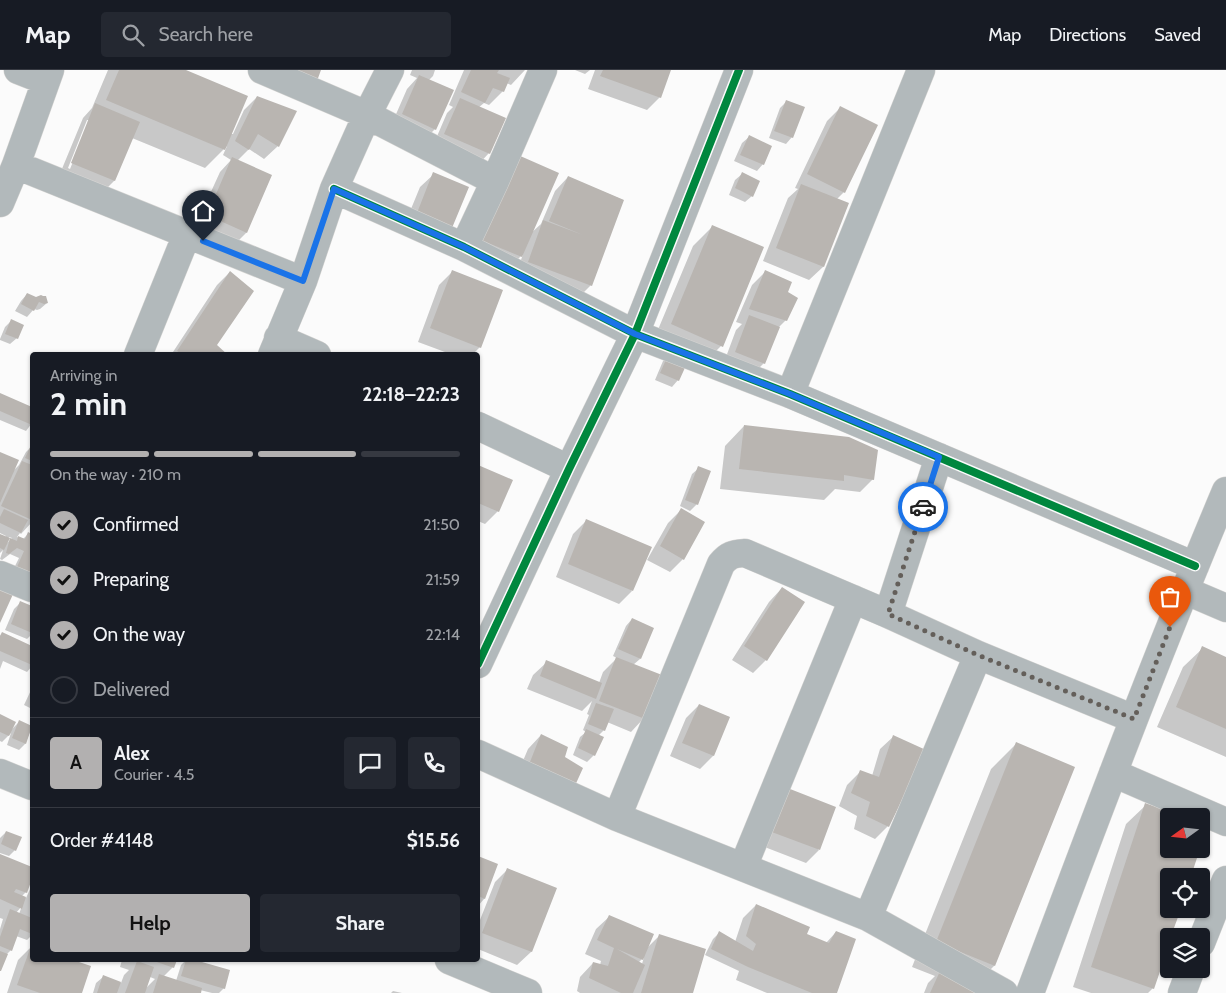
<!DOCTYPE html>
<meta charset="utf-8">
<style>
:root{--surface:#171b24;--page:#242831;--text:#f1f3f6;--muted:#9ea1a6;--line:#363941;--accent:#b2b0b0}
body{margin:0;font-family:Cabin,sans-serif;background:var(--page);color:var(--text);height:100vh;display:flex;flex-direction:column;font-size:19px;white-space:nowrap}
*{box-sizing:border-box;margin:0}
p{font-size:16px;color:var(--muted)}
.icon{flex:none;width:28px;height:28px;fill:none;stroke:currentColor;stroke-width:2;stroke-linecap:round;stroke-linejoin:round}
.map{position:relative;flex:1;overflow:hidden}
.side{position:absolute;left:30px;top:282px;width:450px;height:610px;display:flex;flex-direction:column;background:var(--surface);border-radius:5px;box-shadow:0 1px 4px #0004}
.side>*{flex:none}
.needle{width:32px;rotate:255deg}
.tools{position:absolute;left:1160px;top:738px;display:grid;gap:10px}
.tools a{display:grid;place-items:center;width:50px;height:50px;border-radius:5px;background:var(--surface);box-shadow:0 1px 4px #0004;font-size:25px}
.pin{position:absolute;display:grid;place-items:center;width:42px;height:42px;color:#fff;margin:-51px -21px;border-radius:50% 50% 50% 0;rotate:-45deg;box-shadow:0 0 5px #0007}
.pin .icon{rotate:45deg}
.courier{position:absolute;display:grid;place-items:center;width:50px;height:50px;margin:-25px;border:4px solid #1a73e8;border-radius:50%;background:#fff;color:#222;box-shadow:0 1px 6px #0007}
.headline em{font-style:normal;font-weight:700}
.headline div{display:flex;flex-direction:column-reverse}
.headline{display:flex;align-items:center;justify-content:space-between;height:85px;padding:0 20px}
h1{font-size:32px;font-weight:700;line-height:38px}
.bar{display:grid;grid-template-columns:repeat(4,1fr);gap:8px 5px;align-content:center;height:60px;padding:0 20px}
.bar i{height:6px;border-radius:4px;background:var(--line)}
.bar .active{background:var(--accent)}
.bar p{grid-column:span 4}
.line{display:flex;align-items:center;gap:12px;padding:0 20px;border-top:1px solid var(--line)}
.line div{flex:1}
.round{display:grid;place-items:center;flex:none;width:52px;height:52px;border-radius:5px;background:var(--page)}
ol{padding:0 20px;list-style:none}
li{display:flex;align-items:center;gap:15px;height:55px}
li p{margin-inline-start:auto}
li .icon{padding:5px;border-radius:50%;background:var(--accent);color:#111;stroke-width:4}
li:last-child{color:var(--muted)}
li i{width:28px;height:28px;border:2px solid var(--line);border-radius:50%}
.cta{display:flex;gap:10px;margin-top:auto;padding:10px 20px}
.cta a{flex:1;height:58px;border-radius:5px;background:var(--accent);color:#111;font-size:20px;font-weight:700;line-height:58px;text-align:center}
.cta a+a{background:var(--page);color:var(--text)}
header{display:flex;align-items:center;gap:30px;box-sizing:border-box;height:70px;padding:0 25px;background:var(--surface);border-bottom:1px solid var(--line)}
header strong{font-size:24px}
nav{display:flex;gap:28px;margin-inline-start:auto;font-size:18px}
.search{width:350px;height:45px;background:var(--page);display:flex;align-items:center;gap:12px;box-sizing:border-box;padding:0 18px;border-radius:5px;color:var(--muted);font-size:19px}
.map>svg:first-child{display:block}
.shadow{fill:#0003;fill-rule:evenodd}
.building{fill:#b9b5b1}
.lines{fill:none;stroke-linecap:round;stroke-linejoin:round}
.minor-casing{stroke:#d6d5d3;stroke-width:29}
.minor{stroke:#b2b9bb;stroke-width:28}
.cycleway-casing{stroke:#fbfbfb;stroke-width:11}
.cycleway{stroke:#00873e;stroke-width:8}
.done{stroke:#645f5a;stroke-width:5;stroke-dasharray:0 9}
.route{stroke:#1a73e8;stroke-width:6}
</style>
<header>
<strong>Map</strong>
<div class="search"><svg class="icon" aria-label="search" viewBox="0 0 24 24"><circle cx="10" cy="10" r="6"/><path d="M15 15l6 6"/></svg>Search here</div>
<nav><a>Map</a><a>Directions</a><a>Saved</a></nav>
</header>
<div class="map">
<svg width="1226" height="923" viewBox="0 0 1226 923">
<rect width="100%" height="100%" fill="#fbfbfb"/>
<path class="shadow" d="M 108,0 L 183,0 L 231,64 L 233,64 L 244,40 L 257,27 L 295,42 L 278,76 L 264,89 L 249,79 L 237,91 L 271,106 L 246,163 L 233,176 L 194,159 L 220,102 L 231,90 L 223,85 L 227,76 L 205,98 L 132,68 L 114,111 L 101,124 L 59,106 L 83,48 L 92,38 ZM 87,50 L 90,50 L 70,99 L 68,98 Z
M 412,0 L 435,0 L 433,6 L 429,10 L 435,59 L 422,72 L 390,58 L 407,19 L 417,8 L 410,5 Z
M 464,0 L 525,0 L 511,15 L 506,13 L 503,21 L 489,35 L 484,33 L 478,38 L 489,83 L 476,97 L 432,78 L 447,43 L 453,37 L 449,35 Z
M 575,0 L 590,0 L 585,4 Z
M 595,0 L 669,0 L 660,27 L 647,40 L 588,19 Z
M 786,32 L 792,67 L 786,74 L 769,68 L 780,38 Z
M 840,38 L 844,122 L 837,129 L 848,134 L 823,197 L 809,210 L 763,191 L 788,128 L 798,119 L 795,118 L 827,51 Z
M 749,67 L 763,94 L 757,101 L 734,91 L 742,73 Z
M 434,104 L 451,157 L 404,156 L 420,117 Z
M 742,104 L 752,126 L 745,132 L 729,125 L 735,110 Z
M 499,106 L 530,164 L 541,154 L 555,121 L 568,107 L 623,130 L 591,215 L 578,228 L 516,205 L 523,184 L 501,206 L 462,189 Z
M 713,156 L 721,276 L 702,295 L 652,274 L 693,176 Z
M 230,202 L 215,276 L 226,285 L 171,285 L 217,215 Z
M 452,202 L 480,277 L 472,285 L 453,285 L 418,272 L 439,215 Z
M 765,202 L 787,223 L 786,250 L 778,258 L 764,293 L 751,306 L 723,295 L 736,260 L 742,254 L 736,252 L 752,215 Z
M 27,224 L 47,233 L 40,239 L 37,240 L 34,239 L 27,247 L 15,241 L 21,231 Z
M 11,251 L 17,268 L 10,274 L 0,270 L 0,269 L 5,257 Z
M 669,285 L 678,310 L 672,317 L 655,310 L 663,291 Z
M 0,325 L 32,338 L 32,353 L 26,361 L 0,350 Z
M 744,356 L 873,409 L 860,422 L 835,419 L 824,430 L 720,419 L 725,376 Z
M 32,376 L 32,452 L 21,464 L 20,463 L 17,467 L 23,469 L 28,464 L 32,465 L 32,508 L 11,504 L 19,488 L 10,484 L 2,490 L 0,489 L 3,480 L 0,483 L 0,465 L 6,467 L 6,466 L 0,463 L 0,383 L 12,402 L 19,395 L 26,382 ZM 9,467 L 12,468 L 5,475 Z
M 478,396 L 511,411 L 498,441 L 485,454 L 478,451 Z
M 699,398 L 697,434 L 690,441 L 680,436 L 692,404 Z
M 681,440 L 683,489 L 670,502 L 647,490 L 668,453 Z
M 586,451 L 632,521 L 619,534 L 556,507 L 573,464 Z
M 782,518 L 766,590 L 753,603 L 732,590 L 769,532 Z
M 20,533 L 32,537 L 32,564 L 27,569 L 5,560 L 14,539 Z
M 632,549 L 640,589 L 633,595 L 644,648 L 631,662 L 607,652 L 604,660 L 598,666 L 594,685 L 587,692 L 573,685 L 580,667 L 586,662 L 583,660 L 589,645 L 587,644 L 592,631 L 582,641 L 527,619 L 533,605 L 547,592 L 599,613 L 603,602 L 617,588 L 613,586 L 626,556 Z
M 2,564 L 32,577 L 32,596 L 27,602 L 3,591 L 0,599 L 0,566 Z
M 1203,578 L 1226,588 L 1226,687 L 1157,657 L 1183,597 Z
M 32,618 L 32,639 L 24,635 Z
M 699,635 L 729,647 L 713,686 L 700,699 L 670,686 L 686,648 Z
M 0,646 L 12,659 L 19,652 L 32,657 L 25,674 L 19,680 L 7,675 L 11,663 L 2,672 L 0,671 Z
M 541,665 L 563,688 L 581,698 L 517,705 L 528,679 Z
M 894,666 L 888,756 L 875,769 L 854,759 L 857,746 L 839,736 L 847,715 L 860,702 L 872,706 L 880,679 Z
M 1016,674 L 994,896 L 975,915 L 987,923 L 924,923 L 928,913 L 935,906 L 912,897 L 991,699 Z
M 773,732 L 819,780 L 806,793 L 757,774 Z
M 1146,735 L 1180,746 L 1169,746 L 1169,779 L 1199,779 L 1190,806 L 1169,806 L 1169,839 L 1179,839 L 1170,866 L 1169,866 L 1153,918 L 1148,923 L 1091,923 L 1073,917 L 1126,754 Z
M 1201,753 L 1207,755 L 1201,772 Z
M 6,762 L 15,780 L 9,786 L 0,783 L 0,768 Z
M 0,786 L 32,799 L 32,805 L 26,822 L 22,826 L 26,828 L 32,815 L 32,865 L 27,870 L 16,866 L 11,880 L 6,885 L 0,901 L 0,859 L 3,849 L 0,848 ZM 22,836 L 19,844 L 16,843 Z
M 478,788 L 497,795 L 484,829 L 478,836 Z
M 508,799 L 556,819 L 531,882 L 517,895 L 478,879 L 478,855 L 495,812 Z
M 756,835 L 805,865 L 826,873 L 836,862 L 835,923 L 767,923 L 736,910 L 739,901 L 705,885 L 713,869 L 719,863 L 735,872 L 743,848 Z
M 610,846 L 646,879 L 659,866 L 692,923 L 580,923 L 577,921 L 580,907 L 593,893 L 600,895 L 601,891 L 585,884 L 596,859 ZM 644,887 L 642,894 L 638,893 Z
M 31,877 L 32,878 L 32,890 L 69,890 L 80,923 L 7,923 L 18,890 Z
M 122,890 L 175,890 L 173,897 L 163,907 L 176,911 L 181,895 L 186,890 L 190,890 L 224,918 L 219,923 L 212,923 L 200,920 L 199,923 L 93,923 L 96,913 L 103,907 L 121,913 L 124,905 L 129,900 L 120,897 ZM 150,907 L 155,909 L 145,919 Z
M 393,921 L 402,923 L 391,923 Z"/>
<path class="building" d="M 119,0 L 186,0 L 248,26 L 225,80 L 106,30 Z
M 287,0 L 321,0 L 317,11 Z
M 471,0 L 499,0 L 497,3 L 510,8 L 504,22 L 493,18 L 485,33 L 461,22 Z
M 603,0 L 671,0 L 661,28 L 600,6 Z
M 419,5 L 454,20 L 436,60 L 402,44 Z
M 257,26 L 297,41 L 279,77 L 258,64 L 249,80 L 235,71 Z
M 460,28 L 506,48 L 490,84 L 444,64 Z
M 786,30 L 805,37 L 793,68 L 774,61 Z
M 95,33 L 140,52 L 115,111 L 71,93 Z
M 840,36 L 878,55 L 845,123 L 807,104 Z
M 749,65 L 772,76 L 764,95 L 740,85 Z
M 518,85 L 559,103 L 522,187 L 481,170 Z
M 232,87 L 272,105 L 247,163 L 207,145 Z
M 433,102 L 469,117 L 452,158 L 417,143 Z
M 742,102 L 760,111 L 753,127 L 735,118 Z
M 568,106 L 624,130 L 592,216 L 528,192 L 543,150 L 583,165 L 549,151 Z
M 801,114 L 849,133 L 824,197 L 776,178 Z
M 712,155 L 764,177 L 723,277 L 671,254 Z
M 452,200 L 503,220 L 481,278 L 430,258 Z
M 765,200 L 792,212 L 788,222 L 798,228 L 787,251 L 749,239 Z
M 230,201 L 254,221 L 217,275 L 228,285 L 183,285 L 177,281 Z
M 27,223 L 36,227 L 41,225 L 43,226 L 46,226 L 48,233 L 44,234 L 39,232 L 34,241 L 21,234 Z
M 749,245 L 780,257 L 765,294 L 735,282 Z
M 11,249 L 24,255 L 18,269 L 5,264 Z
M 669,283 L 688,291 L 679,311 L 660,303 Z
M 0,323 L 32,337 L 32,355 L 0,341 Z
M 744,355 L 849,367 L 878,380 L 874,410 L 844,405 L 844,411 L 739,399 Z
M 32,373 L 32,391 L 25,388 Z
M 0,382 L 19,390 L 0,433 Z
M 22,391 L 32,395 L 32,450 L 1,436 Z
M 478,395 L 513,410 L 499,442 L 478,433 Z
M 698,396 L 711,401 L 698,435 L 685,430 Z
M 681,438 L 705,452 L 684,490 L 660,476 Z
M 4,439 L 28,450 L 21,463 L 0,453 L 0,447 Z
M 586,449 L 652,477 L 633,521 L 568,494 Z
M 28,462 L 32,464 L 32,480 L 31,484 L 32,485 L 32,505 L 17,497 L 24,481 L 17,478 L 9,484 L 6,483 L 10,468 L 17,471 L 18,466 L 25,469 Z
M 0,464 L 10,468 L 4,480 L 0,478 Z
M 0,516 L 14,522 L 0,553 Z
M 782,517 L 805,532 L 767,591 L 744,576 Z
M 20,531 L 32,536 L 32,563 L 11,554 Z
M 632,548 L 654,558 L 641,589 L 618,579 Z
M 2,562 L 32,576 L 32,595 L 0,581 L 0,566 Z
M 1202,576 L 1226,587 L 1226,659 L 1176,637 Z
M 616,587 L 662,605 L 645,649 L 599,631 Z
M 546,590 L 602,613 L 596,629 L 540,606 Z
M 596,633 L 614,639 L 605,661 L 588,654 Z
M 699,634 L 730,647 L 714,686 L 682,673 Z
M 0,644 L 16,652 L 9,666 L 0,662 Z
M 19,650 L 32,656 L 26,674 L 12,668 Z
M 586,659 L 604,667 L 595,686 L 578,678 Z
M 541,664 L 568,677 L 565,687 L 583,698 L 573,720 L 552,703 L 530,692 Z
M 893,665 L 926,680 L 889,757 L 866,746 L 870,732 L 851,723 L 860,700 L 879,707 Z
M 1016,672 L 1075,697 L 995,896 L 936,872 Z
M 785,717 L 836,737 L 820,780 L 769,761 Z
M 1145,733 L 1183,746 L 1169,746 L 1169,779 L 1200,779 L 1191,806 L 1169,806 L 1169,839 L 1181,839 L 1171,866 L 1169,866 L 1169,875 L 1154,919 L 1091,897 Z
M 6,761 L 22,767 L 16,781 L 1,774 Z
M 0,784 L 32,797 L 32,809 L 27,823 L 16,819 L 14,822 L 26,827 L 22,839 L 0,829 Z
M 478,786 L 498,794 L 485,829 L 478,826 Z
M 507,798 L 557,818 L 532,882 L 482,863 Z
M 756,834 L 810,857 L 807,864 L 829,873 L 836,861 L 856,869 L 837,923 L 812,923 L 748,897 L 711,879 L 719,861 L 753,881 L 756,874 L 746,866 Z
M 10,839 L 32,848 L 32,864 L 20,859 L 12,881 L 0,876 L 0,867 Z
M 609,845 L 654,864 L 643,890 L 617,879 L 645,895 L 633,923 L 621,923 L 589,908 L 593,892 L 608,896 L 614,878 L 597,870 Z
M 659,864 L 706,879 L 693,923 L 641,923 Z
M 31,876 L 32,876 L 32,890 L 73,890 L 91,896 L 82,923 L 40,923 L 17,915 Z
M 0,881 L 8,884 L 1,901 L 0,901 Z
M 151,890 L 177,890 L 174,898 Z
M 186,890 L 195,890 L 230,900 L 225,919 L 181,906 Z
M 137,891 L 154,897 L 145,923 L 125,923 Z
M 941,899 L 988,923 L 930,923 Z
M 159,904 L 202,918 L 201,923 L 153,923 Z
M 103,905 L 121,912 L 117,923 L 97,923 Z"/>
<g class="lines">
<defs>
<path id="minor" d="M 18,0 L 46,11
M 262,0 L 367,45 L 495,111
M 16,95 L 303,211
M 334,119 L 464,177 L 635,264 L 790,324 L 1195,496
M 0,133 L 16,95 L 50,0
M 464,177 L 495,111 L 543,0
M 278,268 L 317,285
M 138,285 L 187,164
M 272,285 L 303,211 L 334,119 L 367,45 L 390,0
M 790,324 L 921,0
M 478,356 L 569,399
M 939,387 L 888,544 L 978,585 L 1134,649
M 0,505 L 32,518
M 1184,520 L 1226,538
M 478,594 L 569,399 L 635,264 L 739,0
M 478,684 L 617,747 L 868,847 L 1004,923
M 0,703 L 32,716
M 1113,703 L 1226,752
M 617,747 L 721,494 C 729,484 734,484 745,483 L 888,544
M 743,797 L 853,529
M 868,847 L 978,585
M 1201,873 L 1226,810
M 449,890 L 528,923
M 1030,923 C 1093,755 1156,587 1226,421
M 1182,923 L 1191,899"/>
</defs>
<use href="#minor" class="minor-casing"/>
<use href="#minor" class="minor"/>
<defs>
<path id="cycleway" d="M 334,119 L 464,177 L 635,264 L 790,324 L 1195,496
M 478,594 L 569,399 L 635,264 L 739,0"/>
</defs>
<use href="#cycleway" class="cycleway-casing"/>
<use href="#cycleway" class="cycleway"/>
</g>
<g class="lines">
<path class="done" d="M 923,437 L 888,544 L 978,585 L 1134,649 L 1170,557"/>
<path class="route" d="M 203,171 L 303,211 L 334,119 L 464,177 L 635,264 L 790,324 L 939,387 L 923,437"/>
</g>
</svg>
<div class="tools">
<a><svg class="needle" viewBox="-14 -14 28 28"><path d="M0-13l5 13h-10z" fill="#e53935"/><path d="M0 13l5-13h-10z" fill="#9ea1a6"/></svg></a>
<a><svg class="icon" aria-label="locate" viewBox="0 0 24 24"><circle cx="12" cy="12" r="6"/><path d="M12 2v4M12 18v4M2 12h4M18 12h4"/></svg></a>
<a><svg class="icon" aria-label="layers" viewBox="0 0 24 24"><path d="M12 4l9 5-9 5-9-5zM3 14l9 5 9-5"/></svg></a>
</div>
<div class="pin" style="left:1170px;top:557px;background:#ea580c"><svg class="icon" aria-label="bag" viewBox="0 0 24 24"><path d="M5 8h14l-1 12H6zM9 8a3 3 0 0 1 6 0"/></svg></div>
<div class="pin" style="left:203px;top:171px;background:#1f2937"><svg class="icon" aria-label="home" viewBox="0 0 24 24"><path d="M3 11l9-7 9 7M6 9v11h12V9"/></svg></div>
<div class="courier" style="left:923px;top:437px"><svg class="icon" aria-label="car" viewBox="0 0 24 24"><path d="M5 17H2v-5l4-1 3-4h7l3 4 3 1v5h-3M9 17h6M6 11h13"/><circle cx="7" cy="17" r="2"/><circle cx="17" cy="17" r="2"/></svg></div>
<section class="side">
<div class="headline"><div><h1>2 min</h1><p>Arriving in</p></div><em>22:18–22:23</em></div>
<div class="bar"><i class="active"></i><i class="active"></i><i class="active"></i><i></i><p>On the way · 210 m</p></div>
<ol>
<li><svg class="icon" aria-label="check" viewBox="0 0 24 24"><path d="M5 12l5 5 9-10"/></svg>Confirmed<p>21:50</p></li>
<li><svg class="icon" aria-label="check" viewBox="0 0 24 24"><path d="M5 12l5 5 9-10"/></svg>Preparing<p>21:59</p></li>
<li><svg class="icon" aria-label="check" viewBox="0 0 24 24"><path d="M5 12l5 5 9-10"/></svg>On the way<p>22:14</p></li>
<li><i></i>Delivered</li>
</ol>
<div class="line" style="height:90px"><b class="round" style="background:var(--accent);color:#111">A</b><div><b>Alex</b><p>Courier · 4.5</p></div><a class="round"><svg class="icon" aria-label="chat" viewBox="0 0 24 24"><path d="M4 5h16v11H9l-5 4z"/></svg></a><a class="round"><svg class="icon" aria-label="phone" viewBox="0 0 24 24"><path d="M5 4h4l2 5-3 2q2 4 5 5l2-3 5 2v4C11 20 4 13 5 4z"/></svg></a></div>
<div class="line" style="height:65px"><div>Order #4148</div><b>$15.56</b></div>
<div class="cta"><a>Help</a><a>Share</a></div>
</section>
</div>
